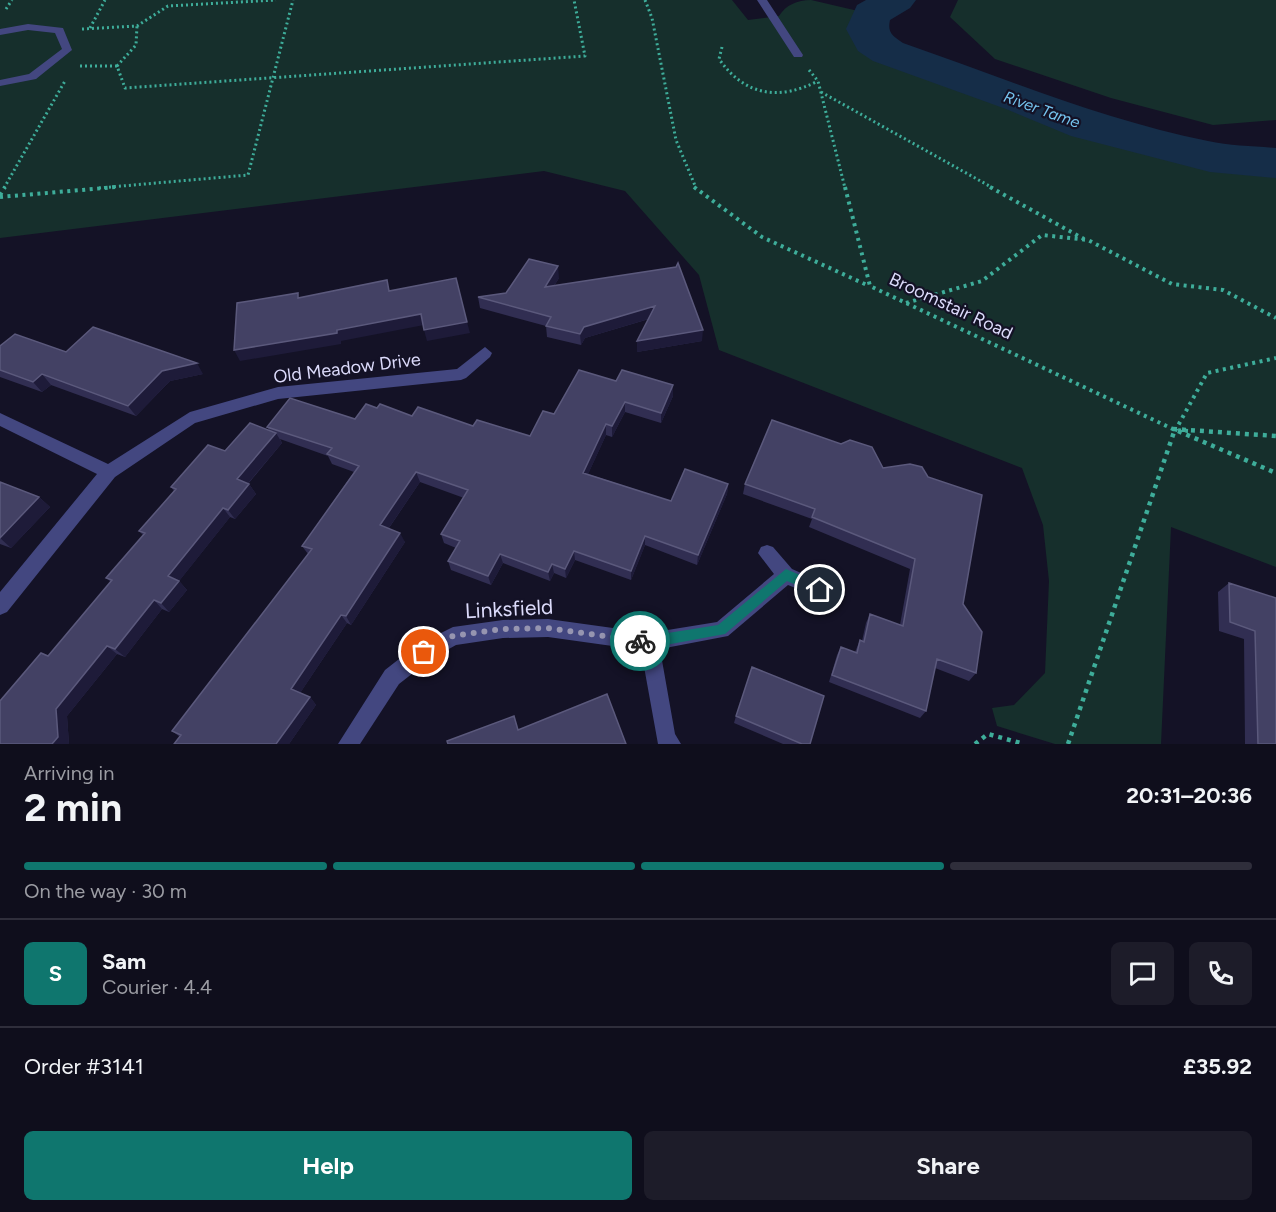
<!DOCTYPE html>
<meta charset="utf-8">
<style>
:root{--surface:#0f0e1c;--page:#1d1c29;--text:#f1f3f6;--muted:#9b9ca3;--line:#2f2e3b;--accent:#0f766e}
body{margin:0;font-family:Figtree,sans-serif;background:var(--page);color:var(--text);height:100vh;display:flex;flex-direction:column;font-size:22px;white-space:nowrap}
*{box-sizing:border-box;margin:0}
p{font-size:20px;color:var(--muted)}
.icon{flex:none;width:33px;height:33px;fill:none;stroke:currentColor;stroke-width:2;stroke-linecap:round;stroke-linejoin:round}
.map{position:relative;height:744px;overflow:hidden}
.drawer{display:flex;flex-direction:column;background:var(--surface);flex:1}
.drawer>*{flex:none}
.pin{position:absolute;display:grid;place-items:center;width:51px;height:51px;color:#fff;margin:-26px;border:3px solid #fff;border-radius:50%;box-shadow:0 2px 6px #0007}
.courier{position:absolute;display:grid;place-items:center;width:60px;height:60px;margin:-30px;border:4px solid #0f766e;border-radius:50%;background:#fff;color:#222;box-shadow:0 2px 8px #0007}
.summary em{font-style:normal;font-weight:700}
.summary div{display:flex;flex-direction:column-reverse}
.summary{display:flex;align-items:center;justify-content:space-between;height:102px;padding:0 24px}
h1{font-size:39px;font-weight:700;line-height:45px}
.bar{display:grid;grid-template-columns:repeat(4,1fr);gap:9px 6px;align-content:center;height:72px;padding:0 24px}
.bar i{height:8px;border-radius:4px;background:var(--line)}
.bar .on{background:var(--accent)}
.bar p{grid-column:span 4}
.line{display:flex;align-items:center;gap:15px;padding:0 24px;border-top:2px solid var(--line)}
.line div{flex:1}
.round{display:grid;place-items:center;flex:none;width:63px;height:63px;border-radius:9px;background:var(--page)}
.action{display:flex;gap:12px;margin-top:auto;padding:12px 24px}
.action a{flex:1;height:69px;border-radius:9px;background:var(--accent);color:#fff;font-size:24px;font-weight:700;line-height:69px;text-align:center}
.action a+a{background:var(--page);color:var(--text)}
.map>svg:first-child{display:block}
.green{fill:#162f2c}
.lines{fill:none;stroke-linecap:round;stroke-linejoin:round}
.river{fill:#152d48;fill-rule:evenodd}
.path-far2{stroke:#3ead9a;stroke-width:3;stroke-dasharray:2 3;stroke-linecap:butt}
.path-far1{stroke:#3ead9a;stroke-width:4;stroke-dasharray:3 4.5;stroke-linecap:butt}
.path{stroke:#3ead9a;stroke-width:4.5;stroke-dasharray:4 5;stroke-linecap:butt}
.minor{fill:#434780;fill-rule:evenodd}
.wall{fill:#312e52}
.shaded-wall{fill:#1e1b39}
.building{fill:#434164;stroke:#5b597c;stroke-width:1.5}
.route{fill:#0f766e}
.done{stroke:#9695b0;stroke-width:6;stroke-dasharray:0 10.8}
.labels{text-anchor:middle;stroke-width:4.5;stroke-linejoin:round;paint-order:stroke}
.far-water-label{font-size:16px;font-style:italic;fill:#75c4ef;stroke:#141226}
.street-label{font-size:18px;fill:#dcdbfb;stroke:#141226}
.near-street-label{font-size:21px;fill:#dcdbfb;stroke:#141226}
</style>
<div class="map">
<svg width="1276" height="744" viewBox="0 0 1276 744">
<rect width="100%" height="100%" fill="#141226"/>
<path class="green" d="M 0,0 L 732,0 L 748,20 L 779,16 C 786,5 797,0 811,0 L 871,14 L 867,29 L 873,42 L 888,52 L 1022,99 L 1088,126 L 1210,157 L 1276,163 L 1276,567 L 1171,527 L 1161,744 L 1055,744 L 997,726 L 992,708 L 1014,705 L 1045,673 L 1049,581 L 1043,525 L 1022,468 L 719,350 L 699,275 L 625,191 L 544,171 L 0,238 Z
M 958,0 L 1276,0 L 1276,120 L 1213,125 L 1111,98 L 995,59 L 950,17 Z"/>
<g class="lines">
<path class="river" d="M 866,0 L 916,0 L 910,8 L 890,20 C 887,33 893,36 903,43 C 1004,78 1103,120 1208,141 C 1230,146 1254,146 1276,148 L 1276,178 L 1210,172 L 1071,136 L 1006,109 L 873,61 L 858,51 L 846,29 L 857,5 Z"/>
<path class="path-far2" d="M 645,0 L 652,18 L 676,140 L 696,188
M 6,9 L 12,0
M 90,28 L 105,0
M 82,29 L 137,26 L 168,6 L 276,0
M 722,47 L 719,59 C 745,96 779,101 818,81
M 80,66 L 117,66 L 125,88 L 585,56 L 574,0
M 117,66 L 136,45 L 137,26
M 809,70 L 818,81 L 845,188
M 821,92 L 993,188
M 4,188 L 65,81
M 99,188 L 248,175 L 293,0"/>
<path class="path-far1" d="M 694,187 L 762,237 L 869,286
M 845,187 L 870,286 L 1175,430 L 1188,431
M 990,187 L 1084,239
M 0,195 L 5,187
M 0,197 L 116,187
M 906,303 L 982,281 L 1042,235 L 1088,240 L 1172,284 L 1223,290 L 1276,318
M 1175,431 L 1207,373 L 1276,358"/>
<path class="path" d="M 1173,429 L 1276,436
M 1178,431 L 1276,473
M 975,744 L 988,734 L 1024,744
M 1068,744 L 1175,429"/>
<path class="minor" d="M 757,0 L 767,0 L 803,55 L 802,57 L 794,57 Z
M 28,24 L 63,28 L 72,50 L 36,79 L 0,86 L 0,80 L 29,74 L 62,49 L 55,33 L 28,30 L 0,35 L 0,29 Z
M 485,347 L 492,353 L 490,357 L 466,378 L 461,380 L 278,399 L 195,423 L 115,477 L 7,612 L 0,615 L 0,592 L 97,474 L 0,426 L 0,413 L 108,464 L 190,412 L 278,387 L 457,369 Z
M 767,545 L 773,547 L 792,569 L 826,584 L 829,590 L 826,596 L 820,598 L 788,585 L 728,636 L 660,649 L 675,734 L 681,744 L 658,744 L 641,650 L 548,637 L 503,638 L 456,645 L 431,659 L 399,684 L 360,744 L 338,744 L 385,670 L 417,645 L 453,627 L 503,620 L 548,619 L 649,633 L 717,622 L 774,574 L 758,553 L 761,547 Z"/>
</g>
<path class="wall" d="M 676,267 L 702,341 L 637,352 L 649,319 L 585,338 L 581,345 L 547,337 L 546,326 L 480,308 L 478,297 L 506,293 L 559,278 L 554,286 Z
M 0,346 L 66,352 L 203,374 L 170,381 L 136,416 L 51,385 L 42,392 L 0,377 Z
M 616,381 L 673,396 L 661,423 L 625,412 L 612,437 L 606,435 L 588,474 L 671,501 L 728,484 L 727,494 L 697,565 L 645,545 L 631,580 L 575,560 L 566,578 L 554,573 L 550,581 L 503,563 L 491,585 L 451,570 L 448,561 L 456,548 L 444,543 L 441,534 L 464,498 L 420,482 L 389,528 L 405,542 L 351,625 L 347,623 L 300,693 L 310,697 L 316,705 L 289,744 L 174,744 L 180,737 L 172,731 L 308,554 L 302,546 L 354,472 L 332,464 L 328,456 L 280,439 L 282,443 L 248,484 L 249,484 L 256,494 L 235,519 L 230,517 L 179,581 L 187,590 L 169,612 L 162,609 L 125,657 L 117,654 L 67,716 L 69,744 L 0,744 L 48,656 L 111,582 L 106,578 L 144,536 L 139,531 L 174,491 L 171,487 L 225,451 L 269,430 L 267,427 L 355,419 L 377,408 L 412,416 L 530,436 L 554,414 Z
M 883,468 L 963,604 L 976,673 L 969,681 L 935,668 L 926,711 L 920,718 L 829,682 L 837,655 L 841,647 L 855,652 L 860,640 L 862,641 L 866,623 L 870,614 L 900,625 L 910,569 L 809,527 L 812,519 L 743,494 L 745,484 Z
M 0,482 L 39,497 L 50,507 L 11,548 L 0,544 Z
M 1229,583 L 1276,598 L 1276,744 L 1245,744 L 1244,639 L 1219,631 L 1218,592 Z
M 736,716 L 810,744 L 783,744 L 734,723 Z"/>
<path class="shaded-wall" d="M 558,266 L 559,278 L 546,298 L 545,287 Z
M 655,306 L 655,317 L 585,338 L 581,345 L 580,334 L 584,327 Z
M 421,314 L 424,325 L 341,341 L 341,344 L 240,361 L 234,350 Z
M 467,322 L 470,333 L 427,341 L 424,330 Z
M 703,330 L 702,341 L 637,352 L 637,341 Z
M 197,363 L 203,374 L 170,381 L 136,416 L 128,406 L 162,371 Z
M 42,374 L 51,385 L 42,392 L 33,382 Z
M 673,385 L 673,396 L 661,423 L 661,413 Z
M 625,402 L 625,412 L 612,437 L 612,426 Z
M 606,424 L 606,435 L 584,483 L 583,473 Z
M 276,433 L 282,443 L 243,489 L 237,479 Z
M 416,472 L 420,482 L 384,535 L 380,525 Z
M 249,484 L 256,494 L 235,519 L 228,510 Z
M 728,484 L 727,494 L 697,565 L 698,555 Z
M 39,497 L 50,507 L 11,548 L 0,538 Z
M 223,508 L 230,517 L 176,585 L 168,576 Z
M 400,533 L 405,542 L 351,625 L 346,616 Z
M 645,536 L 645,545 L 631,580 L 631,571 Z
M 574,551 L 575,560 L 566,578 L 565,569 Z
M 500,554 L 503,563 L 491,585 L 488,576 Z
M 552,564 L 554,573 L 550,581 L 548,572 Z
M 179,581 L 187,590 L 169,612 L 161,603 Z
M 154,600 L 162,609 L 125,657 L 115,649 Z
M 341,615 L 347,623 L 298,696 L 291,689 Z
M 107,646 L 117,654 L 67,716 L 69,744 L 52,744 L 56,709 Z
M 310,697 L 316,705 L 289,744 L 276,744 Z"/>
<path class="building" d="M 529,259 L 558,266 L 545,287 L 676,267 L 678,263 L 703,330 L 637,341 L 655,306 L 584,327 L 580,334 L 546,326 L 551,317 L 478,297 L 506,293 Z
M 456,278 L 467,322 L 424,330 L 421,314 L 337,330 L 337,333 L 234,350 L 237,303 L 298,293 L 298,298 L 387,280 L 389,291 Z
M 93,327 L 197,363 L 162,371 L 128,406 L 42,374 L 33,382 L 0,370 L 0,346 L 15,334 L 66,352 Z
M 579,370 L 616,381 L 622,370 L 673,385 L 661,413 L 625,402 L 612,426 L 606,424 L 583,473 L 671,501 L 685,469 L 728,484 L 698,555 L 645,536 L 631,571 L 574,551 L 565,569 L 552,564 L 548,572 L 500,554 L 488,576 L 448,561 L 460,541 L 441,534 L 468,490 L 416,472 L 380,525 L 400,533 L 346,616 L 341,615 L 291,689 L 310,697 L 276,744 L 174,744 L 181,735 L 172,731 L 312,549 L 302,546 L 359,466 L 327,454 L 332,448 L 267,427 L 290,398 L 355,419 L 366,404 L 377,408 L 380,404 L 412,416 L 418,407 L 473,426 L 477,420 L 530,436 L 543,411 L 554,414 Z
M 772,420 L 841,444 L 850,440 L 872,447 L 883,468 L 910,464 L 922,467 L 928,477 L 982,495 L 963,604 L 982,632 L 976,673 L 937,659 L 926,711 L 832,675 L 841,647 L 857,653 L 860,640 L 864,642 L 870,614 L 903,626 L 915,559 L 812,517 L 815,509 L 745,484 Z
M 250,423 L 276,433 L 237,479 L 249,484 L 228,510 L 223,508 L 168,576 L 179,581 L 161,603 L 154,600 L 115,649 L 107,646 L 56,709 L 58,737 L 52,744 L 0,744 L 0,701 L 41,653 L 48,656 L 112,580 L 106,578 L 145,533 L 139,531 L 176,489 L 171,487 L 208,445 L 225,451 Z
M 0,482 L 39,497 L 0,538 Z
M 1229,583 L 1276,598 L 1276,744 L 1258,744 L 1255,631 L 1230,622 Z
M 752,667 L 824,696 L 810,744 L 802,744 L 736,716 Z
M 607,694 L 626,744 L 448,744 L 447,741 L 514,716 L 518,730 Z"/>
<path class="route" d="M 786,569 L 825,586 L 825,594 L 820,595 L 787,581 L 725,634 L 649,648 L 635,645 L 635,637 L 649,636 L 718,625 Z"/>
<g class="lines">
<path class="done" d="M 424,652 L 453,636 L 503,629 L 548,628 L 640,641"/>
</g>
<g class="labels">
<g class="far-water-label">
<text transform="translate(1042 109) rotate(20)" y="6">River Tame</text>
</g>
<g class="street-label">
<text transform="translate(951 306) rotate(25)" y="6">Broomstair Road</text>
<text transform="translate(347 368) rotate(-7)" y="6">Old Meadow Drive</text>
</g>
<g class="near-street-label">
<text transform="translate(509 609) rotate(-3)" y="7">Linksfield</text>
</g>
</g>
</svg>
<div class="pin" style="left:424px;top:652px;background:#ea580c"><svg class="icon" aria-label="bag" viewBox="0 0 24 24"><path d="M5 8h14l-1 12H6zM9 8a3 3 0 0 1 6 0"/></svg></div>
<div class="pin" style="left:820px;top:590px;background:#1f2937"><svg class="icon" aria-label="home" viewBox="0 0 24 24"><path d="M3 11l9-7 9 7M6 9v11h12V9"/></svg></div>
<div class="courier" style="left:640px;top:641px"><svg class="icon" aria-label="bike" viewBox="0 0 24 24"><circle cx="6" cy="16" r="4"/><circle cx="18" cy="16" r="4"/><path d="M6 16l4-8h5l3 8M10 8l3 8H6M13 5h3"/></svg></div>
</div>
<section class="drawer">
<div class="summary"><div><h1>2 min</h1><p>Arriving in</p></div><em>20:31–20:36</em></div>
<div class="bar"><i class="on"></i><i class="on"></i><i class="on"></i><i></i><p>On the way · 30 m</p></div>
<div class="line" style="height:108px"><b class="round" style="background:var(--accent);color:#fff">S</b><div><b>Sam</b><p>Courier · 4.4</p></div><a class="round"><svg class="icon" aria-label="chat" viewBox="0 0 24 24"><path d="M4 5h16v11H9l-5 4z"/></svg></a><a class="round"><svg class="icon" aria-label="phone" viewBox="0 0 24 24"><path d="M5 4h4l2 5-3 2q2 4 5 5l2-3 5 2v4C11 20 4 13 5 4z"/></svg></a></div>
<div class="line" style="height:78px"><div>Order #3141</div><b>£35.92</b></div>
<div class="action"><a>Help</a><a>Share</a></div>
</section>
